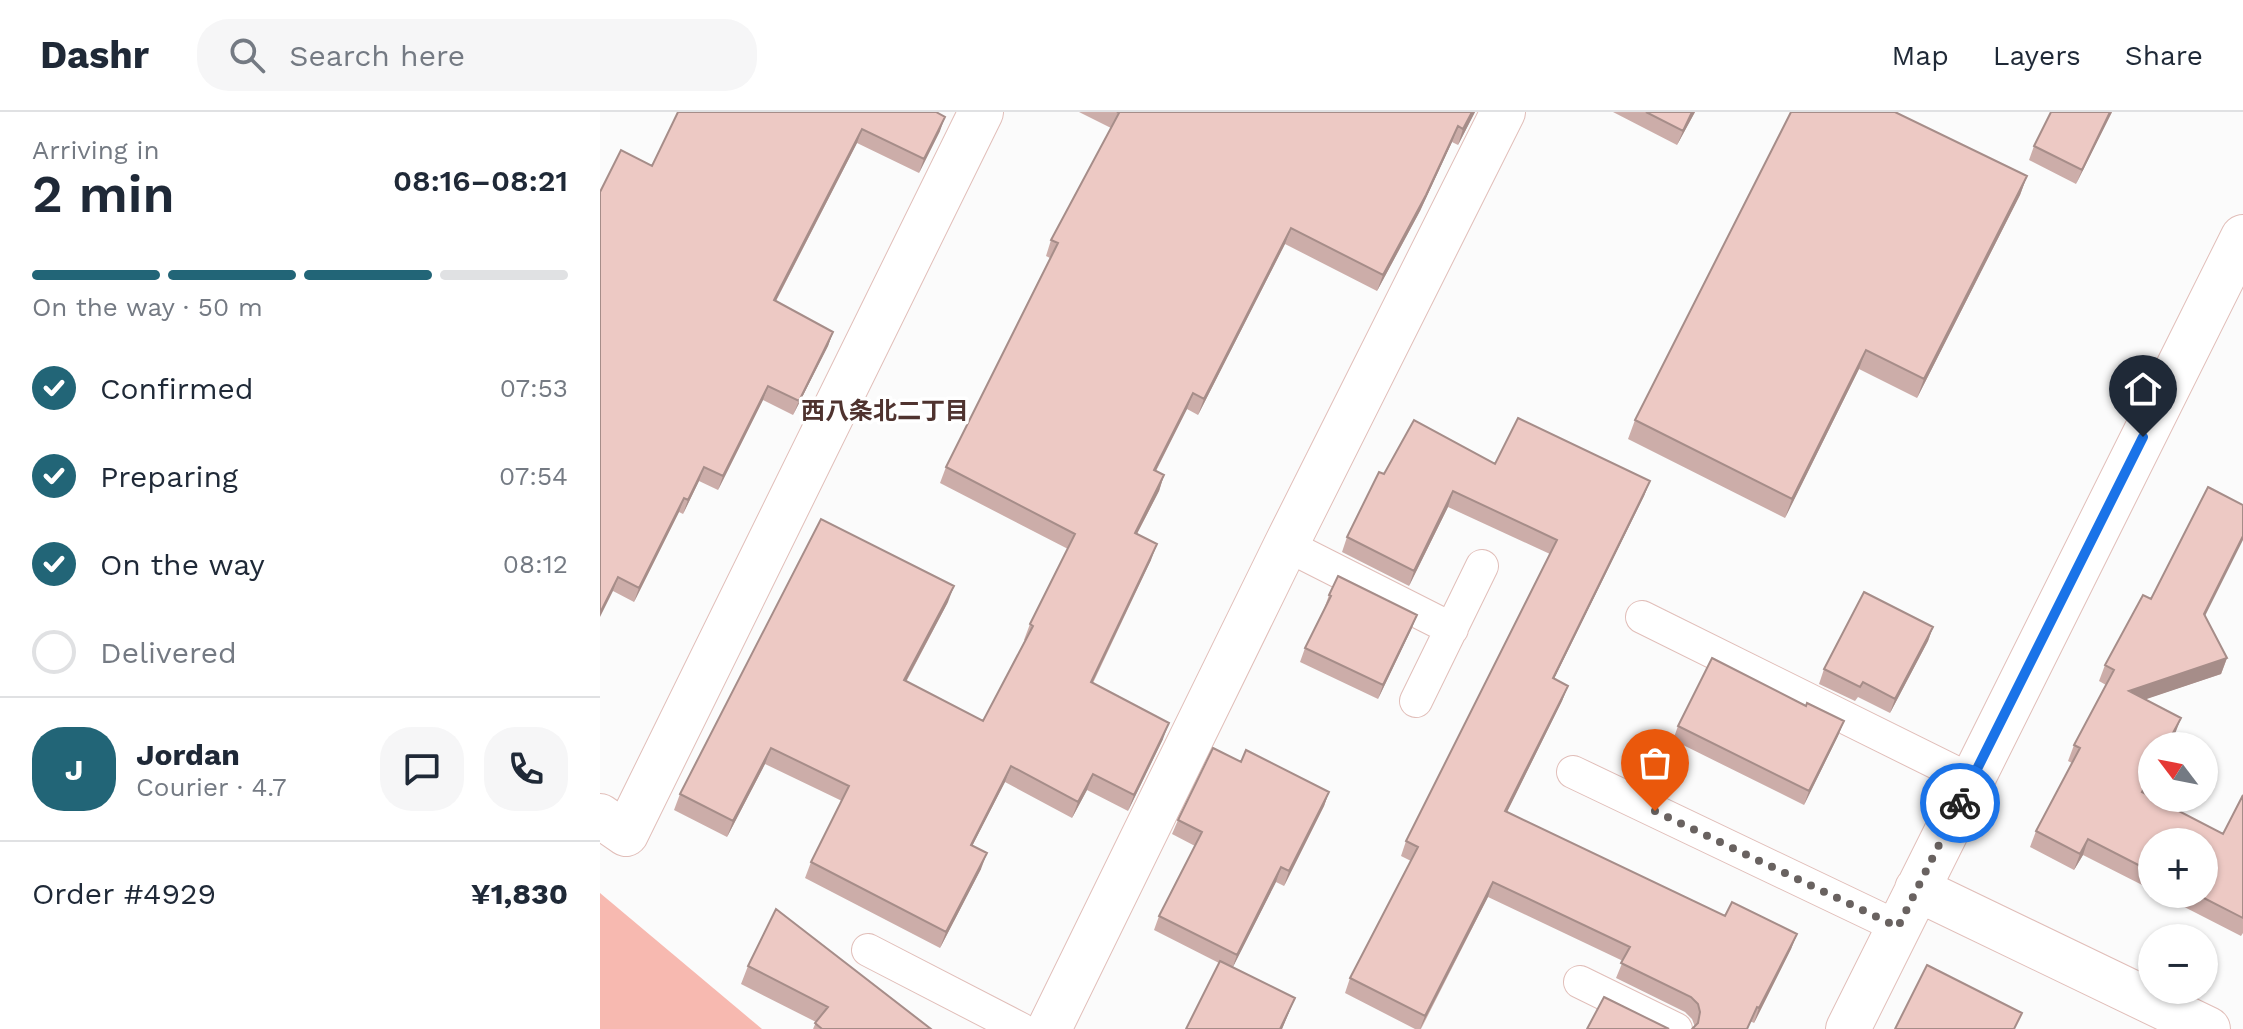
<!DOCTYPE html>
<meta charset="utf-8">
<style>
:root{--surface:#fff;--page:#f6f6f7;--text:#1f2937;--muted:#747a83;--line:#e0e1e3;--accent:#226577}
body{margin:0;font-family:"Work Sans","Noto Sans JP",sans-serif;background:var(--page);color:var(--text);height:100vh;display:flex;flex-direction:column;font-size:30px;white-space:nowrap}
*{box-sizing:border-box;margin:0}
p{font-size:26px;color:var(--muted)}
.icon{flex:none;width:44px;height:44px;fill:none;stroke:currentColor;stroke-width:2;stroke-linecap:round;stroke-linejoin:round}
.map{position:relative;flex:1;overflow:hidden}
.sheet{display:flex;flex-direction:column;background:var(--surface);width:600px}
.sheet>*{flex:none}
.needle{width:52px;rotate:302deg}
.controls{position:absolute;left:1538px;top:620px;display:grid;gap:16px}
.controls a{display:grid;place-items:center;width:80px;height:80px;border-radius:50%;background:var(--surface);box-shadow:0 2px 6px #0004;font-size:40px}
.pin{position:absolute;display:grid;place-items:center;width:68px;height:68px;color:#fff;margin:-82px -34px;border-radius:50% 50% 50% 0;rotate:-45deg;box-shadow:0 0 8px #0007}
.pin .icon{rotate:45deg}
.courier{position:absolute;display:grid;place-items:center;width:80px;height:80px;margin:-40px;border:6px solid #1a73e8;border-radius:50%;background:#fff;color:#222;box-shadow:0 2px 10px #0007}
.headline em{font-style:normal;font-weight:600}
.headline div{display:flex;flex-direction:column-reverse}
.headline{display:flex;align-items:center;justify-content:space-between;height:136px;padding:0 32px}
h1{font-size:52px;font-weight:600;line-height:60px}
.bar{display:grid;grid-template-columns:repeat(4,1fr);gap:12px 8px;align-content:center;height:96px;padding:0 32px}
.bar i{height:10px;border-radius:6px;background:var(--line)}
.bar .on{background:var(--accent)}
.bar p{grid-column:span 4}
.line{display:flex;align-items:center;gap:20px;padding:0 32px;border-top:2px solid var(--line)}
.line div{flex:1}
.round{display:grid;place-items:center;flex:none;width:84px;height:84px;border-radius:32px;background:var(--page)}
ol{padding:0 32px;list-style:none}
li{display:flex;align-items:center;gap:24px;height:88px}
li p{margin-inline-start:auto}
li .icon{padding:8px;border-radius:50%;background:var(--accent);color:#fff;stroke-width:4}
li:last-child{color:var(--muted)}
li i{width:44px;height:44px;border:4px solid var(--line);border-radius:50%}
header{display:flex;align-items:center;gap:48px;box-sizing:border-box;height:112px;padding:0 40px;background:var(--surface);border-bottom:2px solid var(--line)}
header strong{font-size:38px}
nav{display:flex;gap:44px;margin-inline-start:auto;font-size:28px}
.search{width:560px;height:72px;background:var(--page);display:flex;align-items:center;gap:20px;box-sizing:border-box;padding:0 28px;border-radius:32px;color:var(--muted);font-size:30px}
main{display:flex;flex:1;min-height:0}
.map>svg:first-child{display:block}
.green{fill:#f7b9b0}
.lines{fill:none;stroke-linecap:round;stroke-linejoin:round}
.lane-casing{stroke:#e1beb9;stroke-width:34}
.street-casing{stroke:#e1beb9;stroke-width:46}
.lane{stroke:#fff;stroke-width:32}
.street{stroke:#fff;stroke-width:44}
.wall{fill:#ccada9}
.shaded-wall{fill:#a68d89}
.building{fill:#edc9c4;stroke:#a68d89;stroke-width:2}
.done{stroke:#696260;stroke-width:8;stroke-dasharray:0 14.4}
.route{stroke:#1a73e8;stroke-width:10}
.labels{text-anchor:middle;stroke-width:7;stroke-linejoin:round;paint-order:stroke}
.neighbourhood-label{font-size:24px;font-weight:bold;fill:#4f332f;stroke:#fff}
</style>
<header>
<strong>Dashr</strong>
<div class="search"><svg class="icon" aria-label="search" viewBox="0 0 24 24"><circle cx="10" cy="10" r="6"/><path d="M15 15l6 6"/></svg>Search here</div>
<nav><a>Map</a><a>Layers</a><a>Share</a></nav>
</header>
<main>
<section class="sheet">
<div class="headline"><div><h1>2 min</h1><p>Arriving in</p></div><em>08:16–08:21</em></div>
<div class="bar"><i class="on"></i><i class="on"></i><i class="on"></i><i></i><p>On the way · 50 m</p></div>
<ol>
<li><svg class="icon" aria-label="check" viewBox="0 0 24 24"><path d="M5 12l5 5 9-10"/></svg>Confirmed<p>07:53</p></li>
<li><svg class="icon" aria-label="check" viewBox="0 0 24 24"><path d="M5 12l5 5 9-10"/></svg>Preparing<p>07:54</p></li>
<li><svg class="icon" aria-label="check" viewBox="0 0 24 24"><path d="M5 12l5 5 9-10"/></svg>On the way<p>08:12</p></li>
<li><i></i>Delivered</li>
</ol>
<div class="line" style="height:144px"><b class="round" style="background:var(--accent);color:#fff">J</b><div><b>Jordan</b><p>Courier · 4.7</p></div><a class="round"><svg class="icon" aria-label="chat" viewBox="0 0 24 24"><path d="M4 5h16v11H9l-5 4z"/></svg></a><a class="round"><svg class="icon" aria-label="phone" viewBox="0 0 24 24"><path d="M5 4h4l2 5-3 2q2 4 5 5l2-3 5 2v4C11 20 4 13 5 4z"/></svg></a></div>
<div class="line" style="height:104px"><div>Order #4929</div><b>¥1,830</b></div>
</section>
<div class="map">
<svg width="1643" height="917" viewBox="0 0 1643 917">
<rect width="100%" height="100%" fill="#fbfbfb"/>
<path class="green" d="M 0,781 L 162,917 L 0,917 Z"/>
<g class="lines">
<defs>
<path id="lane" d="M 686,433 L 852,517
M 1042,505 L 1371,668
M 816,589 L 882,454
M 973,660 L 1298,815
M 268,838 L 421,917
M 980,870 L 1076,917"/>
<path id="street" d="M 0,704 L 26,722 L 381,0
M 1317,777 L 1608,917
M 449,917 L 686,433 L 903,0
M 1248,917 L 1643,125"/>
</defs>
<use href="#lane" class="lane-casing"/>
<use href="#street" class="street-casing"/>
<use href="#lane" class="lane"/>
<use href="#street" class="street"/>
</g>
<path class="wall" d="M 78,0 L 340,19 L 319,61 L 257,31 L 176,189 L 233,220 L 228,234 L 193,303 L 163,288 L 118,378 L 99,369 L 83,402 L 79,400 L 34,490 L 13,479 L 52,54 Z
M 479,0 L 875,0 L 858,33 L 852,30 L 820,99 L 777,179 L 685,132 L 598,303 L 587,297 L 556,359 L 564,363 L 559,379 L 537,422 L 551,448 L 493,571 L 563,627 L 528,699 L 487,678 L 472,706 L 405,670 L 372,734 L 381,757 L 340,836 L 205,766 L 211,750 L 242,689 L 165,652 L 127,725 L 74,698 L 80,682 L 348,490 L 306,570 L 383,609 L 425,528 L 424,528 L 430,512 L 468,437 L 340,371 L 346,355 L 450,146 L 446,144 L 451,128 L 511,16 Z
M 1013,0 L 1095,0 L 1077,33 Z
M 1451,0 L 1512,0 L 1476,72 L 1429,48 L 1434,34 Z
M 1427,64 L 1420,83 L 1317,286 L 1259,257 L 1185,406 L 1028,327 L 1035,308 Z
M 895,352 L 1050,369 L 1044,384 L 954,567 L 968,574 L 962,589 L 907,700 L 1125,804 L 1197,822 L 1191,837 L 1154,911 L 1152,910 L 1095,915 L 1092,907 L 1085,900 L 1016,866 L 1023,849 L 888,785 L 821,917 L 815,917 L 745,881 L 750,866 L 811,749 L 801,744 L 806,729 L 950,442 L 848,395 L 809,474 L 742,440 L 747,425 L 784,362 Z
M 729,483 L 817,503 L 811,518 L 778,587 L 700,550 L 705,536 L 724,497 Z
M 1551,487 L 1605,504 L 1627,546 L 1621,562 L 1545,587 L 1575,622 L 1569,634 L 1552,634 L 1552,666 L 1544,681 L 1623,722 L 1643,683 L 1643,821 L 1641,824 L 1559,782 L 1604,782 L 1552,730 L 1552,778 L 1483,743 L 1474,758 L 1430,735 L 1436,719 L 1472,651 L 1468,649 L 1474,633 L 1506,573 L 1499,569 L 1505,553 Z
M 1333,515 L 1328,529 L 1290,601 L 1258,585 L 1255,589 L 1219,572 L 1224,557 Z
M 1244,609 L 1238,624 L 1204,693 L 1073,628 L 1078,614 Z
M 729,680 L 724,694 L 684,774 L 676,770 L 632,856 L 695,886 L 682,917 L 586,917 L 619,851 L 554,818 L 559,804 L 595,734 L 572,722 L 578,708 Z
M 148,854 L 331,917 L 213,917 L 216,910 L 141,872 Z"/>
<path class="shaded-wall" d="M 872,0 L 875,0 L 858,33 L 863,17 Z
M 1092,0 L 1095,0 L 1077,33 L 1083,19 Z
M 1510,0 L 1512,0 L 1476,72 L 1482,58 Z
M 345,5 L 340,19 L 319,61 L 324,47 Z
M 858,14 L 852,30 L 820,99 L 777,179 L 783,163 Z
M 262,17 L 257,31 L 169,202 L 174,188 Z
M 1427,64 L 1420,83 L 1317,286 L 1324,267 Z
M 691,116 L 685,132 L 598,303 L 604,287 Z
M 233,220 L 228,234 L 193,303 L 199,289 Z
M 1266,238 L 1259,257 L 1185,406 L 1192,387 Z
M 168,274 L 163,288 L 118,378 L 123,364 Z
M 593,281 L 587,297 L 548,374 L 554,358 Z
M 104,355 L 99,369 L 83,402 L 88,388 Z
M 564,363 L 559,379 L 529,437 L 535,421 Z
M 1050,369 L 1044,384 L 947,581 L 953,566 Z
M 853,379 L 848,395 L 809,474 L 814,459 Z
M 84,386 L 79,400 L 34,490 L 39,476 Z
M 1643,424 L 1643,428 L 1598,518 L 1604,502 Z
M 557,432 L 551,448 L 485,586 L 491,570 Z
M 18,465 L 13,479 L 0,505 L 0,501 Z
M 354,474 L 348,490 L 298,584 L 304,568 Z
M 817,503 L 811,518 L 778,587 L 783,573 Z
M 1333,515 L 1328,529 L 1290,601 L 1295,587 Z
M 1627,546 L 1621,562 L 1523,595 L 1529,579 Z
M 968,574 L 962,589 L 900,714 L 905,699 Z
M 1581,606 L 1575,622 L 1569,634 L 1566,634 Z
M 1244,609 L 1238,624 L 1204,693 L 1209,679 Z
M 569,611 L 563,627 L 528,699 L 534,683 Z
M 171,636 L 165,652 L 127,725 L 133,709 Z
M 411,654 L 405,670 L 365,748 L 371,733 Z
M 1552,661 L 1552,666 L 1536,696 L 1542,680 Z
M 493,662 L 487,678 L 472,706 L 478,690 Z
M 729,680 L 724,694 L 684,774 L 689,759 Z
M 1488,727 L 1483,743 L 1474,758 L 1480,742 Z
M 387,741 L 381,757 L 340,836 L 346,820 Z
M 681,755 L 676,770 L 632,857 L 637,843 Z
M 893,770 L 888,785 L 820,917 L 825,904 Z
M 1197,822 L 1191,837 L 1154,911 L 1159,896 Z
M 695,886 L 682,917 L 680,917 Z"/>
<path class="building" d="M 78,0 L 336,0 L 345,5 L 324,47 L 262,17 L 174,188 L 233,220 L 199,289 L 168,274 L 123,364 L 104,355 L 88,388 L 84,386 L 39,476 L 18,465 L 0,501 L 0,80 L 21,38 L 52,54 Z
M 517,0 L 872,0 L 863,17 L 858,14 L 826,83 L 783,163 L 691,116 L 604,287 L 593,281 L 554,358 L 564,363 L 535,421 L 557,432 L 491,570 L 569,611 L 534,683 L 493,662 L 478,690 L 411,654 L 371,733 L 387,741 L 346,820 L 211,750 L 249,674 L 171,636 L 133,709 L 80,682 L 221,407 L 354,474 L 304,568 L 383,609 L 433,514 L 430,512 L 475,422 L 346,355 L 458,131 L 451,128 L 519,1 Z
M 1046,0 L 1092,0 L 1083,19 Z
M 1191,0 L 1295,0 L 1427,64 L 1324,267 L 1266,238 L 1192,387 L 1035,308 Z
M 1451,0 L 1510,0 L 1482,58 L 1434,34 Z
M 918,306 L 1050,369 L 953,566 L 968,574 L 905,699 L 1125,804 L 1132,790 L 1197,822 L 1159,896 L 1157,895 L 1147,917 L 1092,917 L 1098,911 L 1100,900 L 1098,892 L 1091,885 L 1021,851 L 1030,835 L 893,770 L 825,904 L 750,866 L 818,735 L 806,729 L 957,428 L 853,379 L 814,459 L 747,425 L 779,360 L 784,362 L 814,308 L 895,352 Z
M 1608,375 L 1643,393 L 1643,424 L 1604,502 L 1627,546 L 1529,579 L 1581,606 L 1566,634 L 1552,634 L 1552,661 L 1542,680 L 1623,722 L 1643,683 L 1643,806 L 1596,782 L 1604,782 L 1604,730 L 1552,730 L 1552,760 L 1488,727 L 1480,742 L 1436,719 L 1480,636 L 1474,633 L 1514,558 L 1505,553 L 1543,483 L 1551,487 Z
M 738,464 L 817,503 L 783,573 L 705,536 L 731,484 L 729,483 Z
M 1264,480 L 1333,515 L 1295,587 L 1263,570 L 1260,575 L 1224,557 Z
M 1112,546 L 1206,594 L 1207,591 L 1244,609 L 1209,679 L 1078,614 Z
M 613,636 L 641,650 L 646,638 L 729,680 L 689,759 L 681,755 L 637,843 L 559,804 L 602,720 L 578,708 Z
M 176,797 L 331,917 L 222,917 L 215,911 L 228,895 L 148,854 Z
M 620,849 L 695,886 L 680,917 L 586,917 Z
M 1327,853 L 1422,901 L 1414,917 L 1295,917 Z
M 1004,885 L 1069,917 L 987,917 Z"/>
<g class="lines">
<path class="done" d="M 1055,699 L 1298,815 L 1360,691"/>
<path class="route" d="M 1360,691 L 1543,325"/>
</g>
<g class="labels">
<g class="neighbourhood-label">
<text x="285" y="307">西八条北二丁目</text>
</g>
</g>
</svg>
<div class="controls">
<a><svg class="needle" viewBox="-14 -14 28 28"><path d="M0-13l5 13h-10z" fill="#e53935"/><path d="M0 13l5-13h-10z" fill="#747a83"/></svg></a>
<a>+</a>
<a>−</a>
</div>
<div class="pin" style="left:1055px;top:699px;background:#ea580c"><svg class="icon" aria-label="bag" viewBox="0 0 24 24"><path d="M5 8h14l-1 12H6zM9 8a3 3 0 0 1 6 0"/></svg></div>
<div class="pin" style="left:1543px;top:325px;background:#1f2937"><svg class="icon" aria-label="home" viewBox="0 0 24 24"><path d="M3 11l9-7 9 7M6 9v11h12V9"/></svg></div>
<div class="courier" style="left:1360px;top:691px"><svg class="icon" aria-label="bike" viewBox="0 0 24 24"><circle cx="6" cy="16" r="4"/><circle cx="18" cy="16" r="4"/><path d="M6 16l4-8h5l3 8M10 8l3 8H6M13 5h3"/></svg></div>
</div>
</main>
